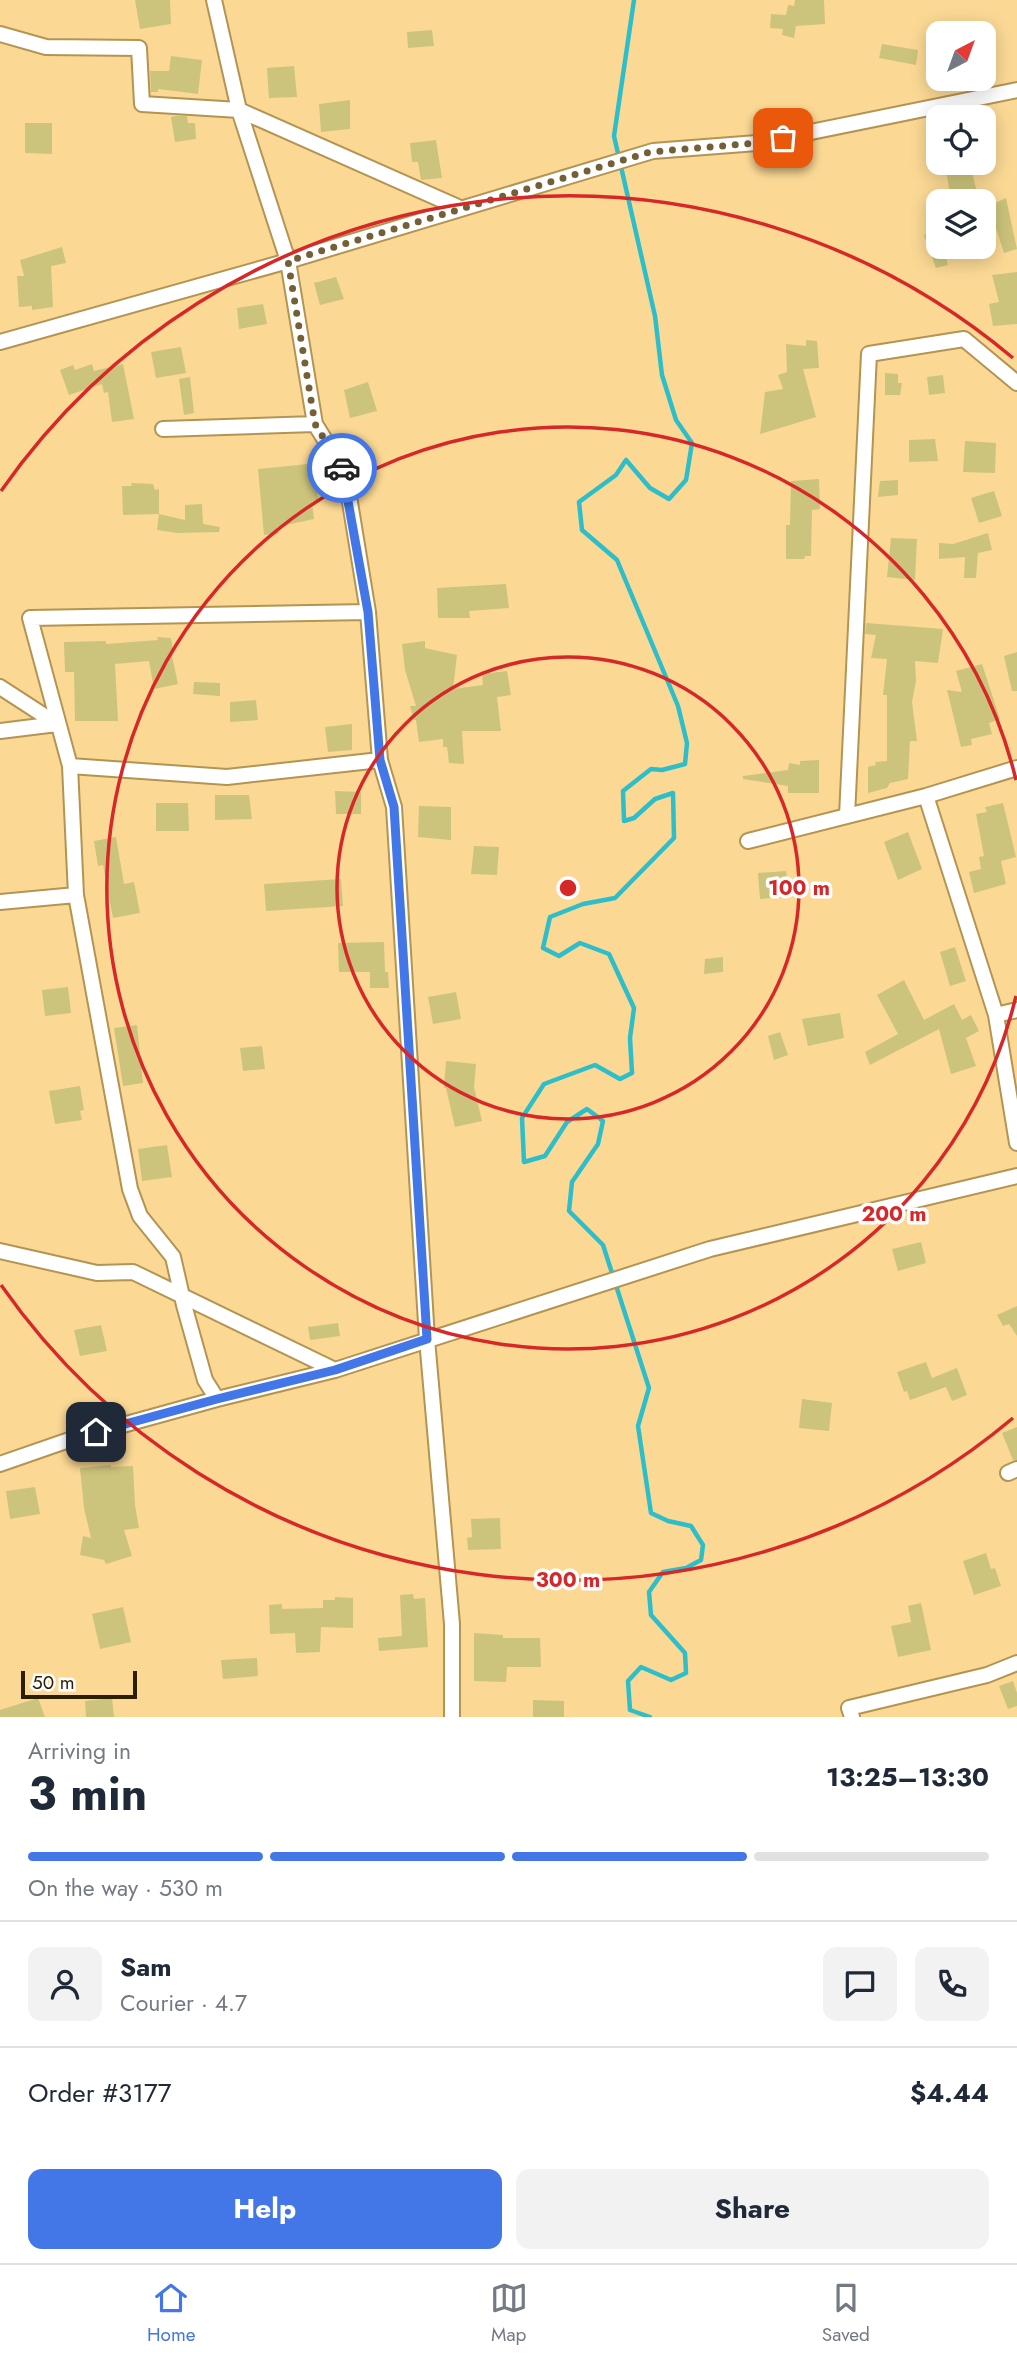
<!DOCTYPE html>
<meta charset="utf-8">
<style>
:root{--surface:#fff;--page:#f2f2f3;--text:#1f2937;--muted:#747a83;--line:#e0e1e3;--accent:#4376e7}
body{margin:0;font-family:Jost,sans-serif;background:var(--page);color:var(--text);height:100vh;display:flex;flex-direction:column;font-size:26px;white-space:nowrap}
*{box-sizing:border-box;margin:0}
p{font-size:23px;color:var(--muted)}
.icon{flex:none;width:38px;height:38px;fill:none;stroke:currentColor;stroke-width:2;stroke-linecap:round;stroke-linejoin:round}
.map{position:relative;height:1717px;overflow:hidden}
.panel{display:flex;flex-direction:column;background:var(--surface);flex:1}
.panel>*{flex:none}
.needle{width:46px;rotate:41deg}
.controls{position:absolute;left:926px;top:21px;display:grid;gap:14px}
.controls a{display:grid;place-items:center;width:70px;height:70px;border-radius:14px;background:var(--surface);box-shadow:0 4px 18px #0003;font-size:35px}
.scale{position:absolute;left:21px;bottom:18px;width:116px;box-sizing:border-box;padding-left:7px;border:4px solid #2b1e03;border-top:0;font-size:19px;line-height:24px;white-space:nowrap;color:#2b1e03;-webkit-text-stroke:5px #fefefe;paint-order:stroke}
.pin{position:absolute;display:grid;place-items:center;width:60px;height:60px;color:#fff;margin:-30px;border-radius:14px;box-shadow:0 4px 10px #0006}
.courier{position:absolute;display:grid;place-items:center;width:70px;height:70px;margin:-35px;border:5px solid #4376e7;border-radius:50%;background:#fff;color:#222;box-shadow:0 2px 9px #0007}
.head em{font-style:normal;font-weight:700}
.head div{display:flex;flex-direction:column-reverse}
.head{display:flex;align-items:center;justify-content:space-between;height:119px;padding:0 28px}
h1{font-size:46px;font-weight:700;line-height:52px}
.bar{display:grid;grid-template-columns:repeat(4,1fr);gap:10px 7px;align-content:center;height:84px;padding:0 28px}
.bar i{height:9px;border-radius:5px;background:var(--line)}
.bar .active{background:var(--accent)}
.bar p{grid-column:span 4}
.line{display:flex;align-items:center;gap:18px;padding:0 28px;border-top:2px solid var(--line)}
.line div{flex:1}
.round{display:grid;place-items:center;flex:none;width:74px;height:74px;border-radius:14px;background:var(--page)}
.cta{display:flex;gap:14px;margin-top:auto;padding:14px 28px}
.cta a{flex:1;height:80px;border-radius:14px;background:var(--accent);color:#fff;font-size:28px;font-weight:700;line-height:80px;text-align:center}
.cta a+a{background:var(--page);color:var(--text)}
.tabs{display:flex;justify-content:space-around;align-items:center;height:98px;border-top:2px solid var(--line);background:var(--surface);font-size:19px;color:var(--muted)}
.tabs a{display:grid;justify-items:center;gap:4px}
.tabs .active{color:var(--accent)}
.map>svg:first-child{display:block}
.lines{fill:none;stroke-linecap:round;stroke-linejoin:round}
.stream{stroke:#2ebeca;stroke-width:4.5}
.building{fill:#ccc47c}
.street-casing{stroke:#b49452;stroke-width:18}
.street{stroke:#fff;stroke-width:14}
.done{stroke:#745f36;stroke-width:7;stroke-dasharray:0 12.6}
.route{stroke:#4376e7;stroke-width:9}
.ring{fill:none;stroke:#d62828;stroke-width:3.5}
.centre{fill:#d62828;stroke:#fefefe;stroke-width:3.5}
.ring-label{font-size:21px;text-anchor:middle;font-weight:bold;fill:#d62828;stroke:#fefefe;stroke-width:7;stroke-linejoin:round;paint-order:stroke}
</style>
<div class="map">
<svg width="1017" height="1717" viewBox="0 0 1017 1717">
<rect width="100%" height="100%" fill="#fbd995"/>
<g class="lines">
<path class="stream" d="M 634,0 L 614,136 L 655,316 L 662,375 L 676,420 L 692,443 L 686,480 L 669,499 L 650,488 L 626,460 L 616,475 L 579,502 L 582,530 L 617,560 L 678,706 L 687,743 L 685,764 L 662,770 L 651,769 L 623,791 L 624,821 L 634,818 L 655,799 L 673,793 L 674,838 L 615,898 L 583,904 L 550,917 L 543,948 L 559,956 L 580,943 L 609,954 L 634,1008 L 630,1038 L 632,1073 L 620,1079 L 595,1065 L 544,1084 L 522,1118 L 524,1162 L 545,1156 L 567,1122 L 587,1109 L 603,1121 L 598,1144 L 572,1182 L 569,1211 L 603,1245 L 649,1388 L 638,1426 L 651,1513 L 668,1521 L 691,1526 L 703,1545 L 701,1560 L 686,1568 L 663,1572 L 649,1592 L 651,1615 L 685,1653 L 686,1673 L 671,1680 L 641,1667 L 628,1681 L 630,1710 L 650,1717"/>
</g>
<path class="building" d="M 135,0 L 170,0 L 171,24 L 140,29 Z
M 795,0 L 824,0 L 825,24 L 796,26 L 794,38 L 782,35 L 783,29 L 770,28 L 771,14 L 786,15 L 788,5 L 794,6 Z
M 432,30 L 434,46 L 408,48 L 407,32 Z
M 882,44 L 918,50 L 916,65 L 879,58 Z
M 171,56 L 202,60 L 198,94 L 158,89 L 158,92 L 151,92 L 150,71 L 169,71 Z
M 294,66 L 297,97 L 269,98 L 267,68 Z
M 350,100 L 350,129 L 321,132 L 319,104 Z
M 175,116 L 187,116 L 188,123 L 195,123 L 196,139 L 175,142 L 171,117 Z
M 25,123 L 52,123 L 52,154 L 25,153 Z
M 436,140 L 442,178 L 421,180 L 418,162 L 412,162 L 410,143 Z
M 945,163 L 970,163 L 979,201 L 951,201 Z
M 1006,198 L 1017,249 L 1004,253 L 995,225 L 984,229 L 984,208 Z
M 938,228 L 938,247 L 972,247 L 972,249 L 946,258 L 948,265 L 936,268 L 924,235 Z
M 62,247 L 66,263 L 51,266 L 53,307 L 32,310 L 32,306 L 19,307 L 17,276 L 24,276 L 20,260 Z
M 1017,272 L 1017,324 L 993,326 L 989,304 L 999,302 L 992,275 Z
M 336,277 L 344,299 L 320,305 L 314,283 Z
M 263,304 L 267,324 L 239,329 L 237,308 Z
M 806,340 L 817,341 L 819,368 L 803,369 L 816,417 L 760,434 L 765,392 L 783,389 L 778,375 L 787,372 L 786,344 L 806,346 Z
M 181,347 L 186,373 L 156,378 L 151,352 Z
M 92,364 L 94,371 L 123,364 L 134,419 L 112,422 L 108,392 L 104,393 L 102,384 L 69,395 L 60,370 L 73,365 L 75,370 Z
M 885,373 L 898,374 L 898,383 L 902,383 L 900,395 L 885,395 Z
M 943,375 L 945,393 L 929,395 L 927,377 Z
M 190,377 L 194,413 L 184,415 L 179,379 Z
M 368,382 L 377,411 L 350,418 L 344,390 Z
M 935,439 L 938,461 L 909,462 L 909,440 Z
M 965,441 L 996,443 L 995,473 L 963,472 Z
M 328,462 L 337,480 L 315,486 L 319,501 L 312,502 L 314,519 L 277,527 L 278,534 L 264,535 L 258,469 Z
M 819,479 L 820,509 L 812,510 L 811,556 L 805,556 L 804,559 L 786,559 L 786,525 L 790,525 L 791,481 Z
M 898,480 L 898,495 L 878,497 L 880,481 Z
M 131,483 L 153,484 L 155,490 L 159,489 L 159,514 L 185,520 L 185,505 L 202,504 L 203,524 L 220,527 L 219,532 L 177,533 L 157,530 L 159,514 L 123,515 L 122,486 L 132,486 Z
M 994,491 L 1002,516 L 979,523 L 971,498 Z
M 988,533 L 992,550 L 978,553 L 976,578 L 964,578 L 965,557 L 939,559 L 939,543 L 953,544 Z
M 891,538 L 917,539 L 915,580 L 887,577 Z
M 506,584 L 509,608 L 469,611 L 470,618 L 438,618 L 437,588 Z
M 866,623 L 943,629 L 938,663 L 915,661 L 916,681 L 912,702 L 917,741 L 910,741 L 908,779 L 890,783 L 887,788 L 868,793 L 868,767 L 876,765 L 875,762 L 887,761 L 887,695 L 883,695 L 887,659 L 871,658 L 876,635 L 865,634 Z
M 157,637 L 171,638 L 173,650 L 171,651 L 178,684 L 154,689 L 149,661 L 115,664 L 118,721 L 75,721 L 74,672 L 65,672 L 64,642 L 106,641 L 106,644 L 158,640 Z
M 425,641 L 425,648 L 457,655 L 453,689 L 483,685 L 482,674 L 507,671 L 511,695 L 497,697 L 501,731 L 462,731 L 464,764 L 449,763 L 447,747 L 443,747 L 443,739 L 419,742 L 416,720 L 414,720 L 410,706 L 416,706 L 405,670 L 402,644 Z
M 1017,652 L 1017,691 L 1012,691 L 1004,656 Z
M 982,664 L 1000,719 L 989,723 L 992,734 L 971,739 L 972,745 L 961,747 L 947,690 L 962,692 L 956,671 Z
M 194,682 L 220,683 L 220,696 L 193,694 Z
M 256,700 L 258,720 L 230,722 L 230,702 Z
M 352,724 L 352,750 L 328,752 L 325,727 Z
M 819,760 L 819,793 L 788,793 L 788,786 L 743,779 L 743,776 L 788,770 L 789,763 L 800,765 L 800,761 Z
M 335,791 L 361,792 L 361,814 L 336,814 Z
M 215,795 L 249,795 L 252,819 L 215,820 Z
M 156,803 L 188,803 L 189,831 L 156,831 Z
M 1003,803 L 1016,857 L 1001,861 L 1006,884 L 974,893 L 969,872 L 981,869 L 979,857 L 984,856 L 976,814 L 987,812 L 985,807 Z
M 419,806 L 451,807 L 451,840 L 418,837 Z
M 908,832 L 922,869 L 898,880 L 884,842 Z
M 116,837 L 124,884 L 134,882 L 140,913 L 113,918 L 103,865 L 98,866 L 94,841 Z
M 474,846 L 499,847 L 497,875 L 471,874 Z
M 786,871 L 789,897 L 760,899 L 758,873 Z
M 341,879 L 343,906 L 266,911 L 264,884 Z
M 384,942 L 385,972 L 388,972 L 389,988 L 370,988 L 370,972 L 339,972 L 338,943 Z
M 955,947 L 966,981 L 950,986 L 940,952 Z
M 723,957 L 723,972 L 704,974 L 705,959 Z
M 904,980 L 924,1020 L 954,1004 L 962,1020 L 971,1015 L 979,1031 L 966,1038 L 976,1066 L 951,1074 L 939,1029 L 870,1065 L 865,1052 L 898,1034 L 877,995 Z
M 68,987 L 71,1013 L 45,1016 L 42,990 Z
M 456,992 L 461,1019 L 433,1024 L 428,997 Z
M 840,1013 L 844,1038 L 808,1046 L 802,1019 Z
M 137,1025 L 143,1083 L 123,1086 L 114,1028 Z
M 780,1032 L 788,1055 L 774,1060 L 768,1036 Z
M 262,1046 L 265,1069 L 243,1071 L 240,1048 Z
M 446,1061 L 476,1064 L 474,1087 L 482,1121 L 455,1127 L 446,1088 L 444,1088 Z
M 80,1086 L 84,1110 L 80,1111 L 82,1120 L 55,1124 L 49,1091 Z
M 167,1145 L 172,1177 L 142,1181 L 138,1149 Z
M 921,1242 L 926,1263 L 898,1271 L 892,1249 Z
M 1017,1306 L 1017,1336 L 1009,1324 L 1003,1326 L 997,1315 Z
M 338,1323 L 340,1336 L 310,1340 L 308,1327 Z
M 101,1325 L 107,1351 L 80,1356 L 74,1330 Z
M 926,1362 L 932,1378 L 957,1368 L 967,1395 L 952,1401 L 946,1387 L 910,1400 L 907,1391 L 904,1392 L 897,1372 Z
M 802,1399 L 832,1403 L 829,1431 L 799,1428 Z
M 1017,1427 L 1017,1460 L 1013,1460 L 1002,1433 Z
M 111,1465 L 111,1467 L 133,1466 L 135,1505 L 139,1528 L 124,1530 L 132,1556 L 106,1564 L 104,1560 L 80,1555 L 83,1536 L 91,1538 L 84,1508 L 80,1468 Z
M 35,1487 L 40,1514 L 10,1519 L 6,1491 Z
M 500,1518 L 501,1549 L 468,1550 L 467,1538 L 472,1537 L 471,1519 Z
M 986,1553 L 991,1569 L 995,1568 L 1001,1586 L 974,1595 L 963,1561 Z
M 413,1594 L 414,1599 L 425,1598 L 428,1647 L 379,1651 L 378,1638 L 402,1636 L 400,1595 Z
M 335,1597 L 353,1598 L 353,1628 L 321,1627 L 320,1652 L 296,1653 L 295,1633 L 270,1634 L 269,1605 L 282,1604 L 282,1609 L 323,1608 L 323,1600 L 335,1600 Z
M 921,1603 L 931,1650 L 898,1657 L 891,1626 L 911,1622 L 908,1606 Z
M 123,1607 L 131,1642 L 100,1649 L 92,1614 Z
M 474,1633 L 503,1635 L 503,1638 L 540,1638 L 541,1667 L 507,1667 L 506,1682 L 474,1681 Z
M 257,1658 L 258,1676 L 223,1679 L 221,1660 Z
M 1013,1681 L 1017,1693 L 1017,1706 L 1008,1709 L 999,1686 Z
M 38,1698 L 45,1717 L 0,1717 L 0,1710 Z
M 112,1698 L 114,1717 L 86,1717 L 85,1701 Z
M 533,1700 L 564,1701 L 564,1717 L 533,1717 Z"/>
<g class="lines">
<defs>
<path id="street" d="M 214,0 L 239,110 L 288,261 L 315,424 L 345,472 L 368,612 L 380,760 L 394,807 L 427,1339 L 452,1624 L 452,1717
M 0,34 L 46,47 L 139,48 L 142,104 L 239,110 L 460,208
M 0,342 L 288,261 L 653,151 L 757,143 L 1017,90
M 163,429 L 315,424
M 0,687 L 57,724
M 0,731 L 57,724
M 70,766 L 227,777 L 380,760
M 926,796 L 996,1015 L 1017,1143
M 847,816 L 869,354 L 964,339 L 1017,383
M 748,841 L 926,796 L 1017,768
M 0,902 L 76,895
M 996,1015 L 1017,1010
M 0,1251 L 97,1273 L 133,1272 L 335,1370
M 217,1399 L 205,1380 L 184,1305 L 173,1257 L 140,1216 L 130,1189 L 76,895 L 70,766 L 30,618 L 368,612
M 0,1464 L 72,1439 L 217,1399 L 335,1370 L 710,1249 L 1017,1176
M 1008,1473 L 1017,1469
M 852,1717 L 849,1708 L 987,1675 L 1017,1663"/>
</defs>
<use href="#street" class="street-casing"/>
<use href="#street" class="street"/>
</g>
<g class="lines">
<path class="done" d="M 342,468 L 315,424 L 288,261 L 650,152 L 757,143 L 783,138"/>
<path class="route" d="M 96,1432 L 217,1399 L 335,1370 L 427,1339 L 394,807 L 380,760 L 368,612 L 342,468"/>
</g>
<g class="ring">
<circle cx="568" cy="888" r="231"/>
<path d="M1016 996A461 461 0 1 1 1016 780"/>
<path d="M1013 1418A692 692 0 0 1 1 1285M1 491A692 692 0 0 1 1013 358"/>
</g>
<circle cx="568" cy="888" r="10" class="centre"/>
<g class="ring-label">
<text x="799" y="895">100 m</text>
<text x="894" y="1221">200 m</text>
<text x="568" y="1587">300 m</text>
</g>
</svg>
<div class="controls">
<a><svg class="needle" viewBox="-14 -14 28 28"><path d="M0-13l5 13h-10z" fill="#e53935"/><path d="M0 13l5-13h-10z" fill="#747a83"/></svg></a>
<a><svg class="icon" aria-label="locate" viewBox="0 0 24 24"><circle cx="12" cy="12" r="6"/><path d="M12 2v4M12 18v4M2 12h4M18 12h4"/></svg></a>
<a><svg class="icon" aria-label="layers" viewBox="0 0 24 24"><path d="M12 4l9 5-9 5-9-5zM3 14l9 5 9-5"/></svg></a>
</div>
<div class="scale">50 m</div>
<div class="pin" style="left:783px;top:138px;background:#ea580c"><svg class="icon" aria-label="bag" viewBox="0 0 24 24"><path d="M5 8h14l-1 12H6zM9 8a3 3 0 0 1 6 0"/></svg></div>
<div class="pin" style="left:96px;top:1432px;background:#1f2937"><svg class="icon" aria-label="home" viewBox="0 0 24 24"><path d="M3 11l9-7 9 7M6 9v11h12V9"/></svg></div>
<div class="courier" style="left:342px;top:468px"><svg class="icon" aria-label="car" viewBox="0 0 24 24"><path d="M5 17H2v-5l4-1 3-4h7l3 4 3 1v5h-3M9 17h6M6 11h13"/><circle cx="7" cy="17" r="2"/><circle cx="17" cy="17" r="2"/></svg></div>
</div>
<section class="panel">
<div class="head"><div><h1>3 min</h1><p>Arriving in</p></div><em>13:25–13:30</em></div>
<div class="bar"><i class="active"></i><i class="active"></i><i class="active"></i><i></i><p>On the way · 530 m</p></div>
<div class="line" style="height:126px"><a class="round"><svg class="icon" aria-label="person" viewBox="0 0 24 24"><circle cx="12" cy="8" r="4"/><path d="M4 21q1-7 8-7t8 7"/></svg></a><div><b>Sam</b><p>Courier · 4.7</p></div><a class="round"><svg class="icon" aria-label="chat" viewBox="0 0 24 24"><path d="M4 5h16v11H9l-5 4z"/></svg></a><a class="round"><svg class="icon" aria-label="phone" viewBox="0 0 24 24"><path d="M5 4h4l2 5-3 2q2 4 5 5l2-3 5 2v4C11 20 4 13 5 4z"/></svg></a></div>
<div class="line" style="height:91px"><div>Order #3177</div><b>$4.44</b></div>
<div class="cta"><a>Help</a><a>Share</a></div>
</section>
<nav class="tabs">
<a class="active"><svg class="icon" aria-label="home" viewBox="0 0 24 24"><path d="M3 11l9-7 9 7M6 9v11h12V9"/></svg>Home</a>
<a><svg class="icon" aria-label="map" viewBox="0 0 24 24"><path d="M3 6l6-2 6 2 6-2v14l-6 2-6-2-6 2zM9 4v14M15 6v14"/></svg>Map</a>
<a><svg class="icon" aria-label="saved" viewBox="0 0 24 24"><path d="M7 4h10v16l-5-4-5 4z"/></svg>Saved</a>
</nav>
